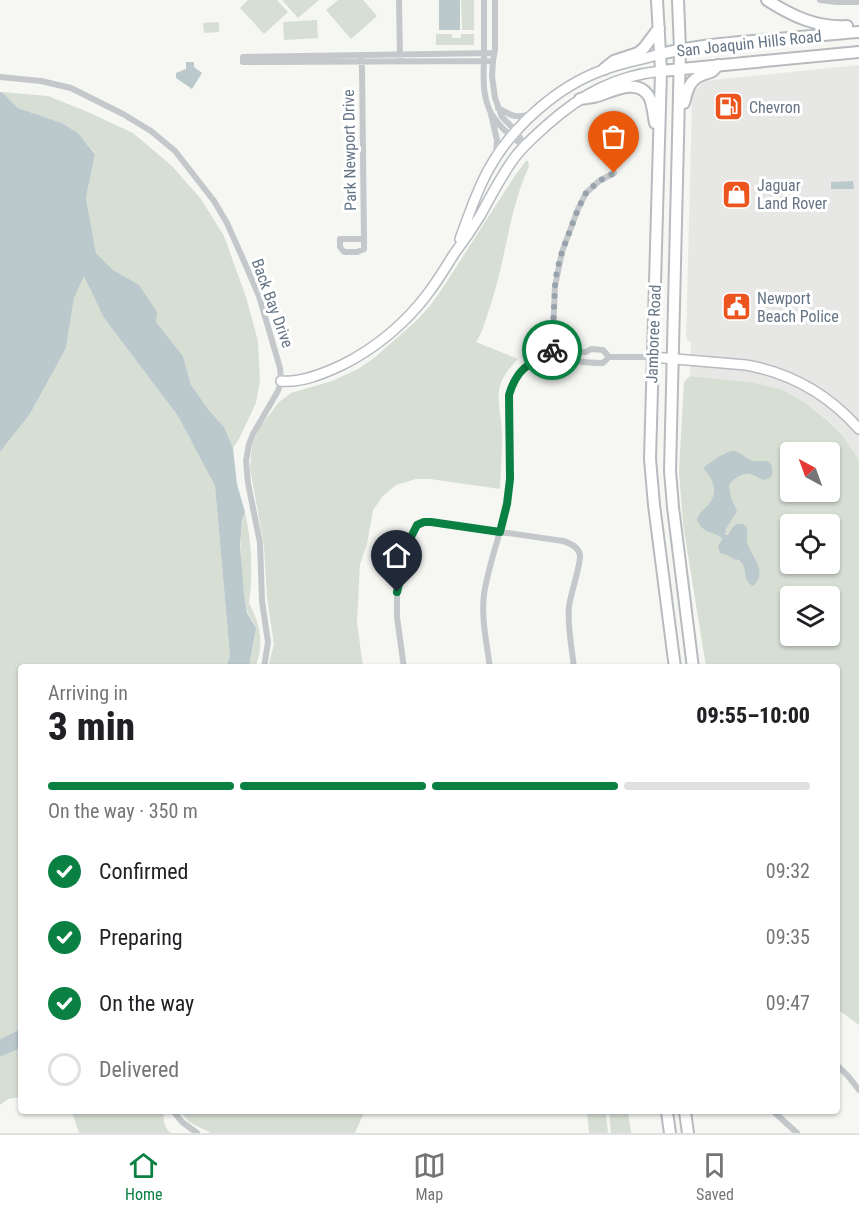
<!DOCTYPE html>
<meta charset="utf-8">
<style>
:root{--surface:#fff;--page:#f6f6f6;--text:#202124;--muted:#757577;--line:#e0e0e0;--accent:#0b8043}
body{margin:0;font-family:"Roboto Condensed",sans-serif;background:var(--page);color:var(--text);height:100vh;display:flex;flex-direction:column;font-size:22px;white-space:nowrap}
*{box-sizing:border-box;margin:0}
p{font-size:20px;color:var(--muted)}
.icon{flex:none;width:33px;height:33px;fill:none;stroke:currentColor;stroke-width:2;stroke-linecap:round;stroke-linejoin:round}
.map{position:relative;flex:1;overflow:hidden}
.details{position:absolute;left:18px;top:664px;width:822px;height:450px;display:flex;flex-direction:column;background:var(--surface);border-radius:6px;box-shadow:0 2px 4px #0004}
.details>*{flex:none}
.needle{width:39px;rotate:319deg}
.controls{position:absolute;left:780px;top:442px;display:grid;gap:12px}
.controls a{display:grid;place-items:center;width:60px;height:60px;border-radius:6px;background:var(--surface);box-shadow:0 2px 4px #0004;font-size:30px}
.pin{position:absolute;display:grid;place-items:center;width:51px;height:51px;color:#fff;margin:-62px -26px;border-radius:50% 50% 50% 0;rotate:-45deg;box-shadow:0 0 6px #0007}
.pin .icon{rotate:45deg}
.courier{position:absolute;display:grid;place-items:center;width:60px;height:60px;margin:-30px;border:4px solid #0b8043;border-radius:50%;background:#fff;color:#222;box-shadow:0 2px 8px #0007}
.head em{font-style:normal;font-weight:800}
.head div{display:flex;flex-direction:column-reverse}
.head{display:flex;align-items:center;justify-content:space-between;height:102px;padding:0 30px}
h1{font-size:39px;font-weight:800;line-height:45px}
.bar{display:grid;grid-template-columns:repeat(4,1fr);gap:9px 6px;align-content:center;height:72px;padding:0 30px}
.bar i{height:8px;border-radius:4px;background:var(--line)}
.bar .selected{background:var(--accent)}
.bar p{grid-column:span 4}
ol{padding:0 30px;list-style:none}
li{display:flex;align-items:center;gap:18px;height:66px}
li p{margin-inline-start:auto}
li .icon{padding:6px;border-radius:50%;background:var(--accent);color:#fff;stroke-width:4}
li:last-child{color:var(--muted)}
li i{width:33px;height:33px;border:3px solid var(--line);border-radius:50%}
.tab-bar{display:flex;justify-content:space-around;align-items:center;height:84px;border-top:2px solid var(--line);background:var(--surface);font-size:16px;color:var(--muted)}
.tab-bar a{display:grid;justify-items:center;gap:3px}
.tab-bar .selected{color:var(--accent)}
.map>svg:first-child{display:block}
.built{fill:#e7e8e6}
.green{fill:#d7ded4;fill-rule:evenodd}
.water{fill:#bbc8cc}
.lines{fill:none;stroke-linecap:round;stroke-linejoin:round}
.secondary-casing{stroke:#b6bbc0;stroke-width:12}
.primary-casing{stroke:#b7bbbf;stroke-width:14}
.street{stroke:#c4c8cb;stroke-width:6}
.secondary{stroke:#fff;stroke-width:9}
.primary{stroke:#fff;stroke-width:10}
.done{stroke:#97a2ac;stroke-width:6;stroke-dasharray:0 10.8}
.route{stroke:#0b8043;stroke-width:8}
.labels{text-anchor:middle;stroke-width:6;stroke-linejoin:round;paint-order:stroke}
.street-label{font-size:16px;fill:#647586;stroke:#fff}
.poi-label{font-size:16px;fill:#647586;stroke:#fff;text-anchor:start}
</style>
<div class="map">
<svg width="859" height="1133" viewBox="0 0 859 1133">
<rect width="100%" height="100%" fill="#f6f7f3"/>
<path class="built" d="M 859,65 L 859,460 L 843,436 L 828,420 L 804,402 L 749,382 L 690,376 L 691,343 L 686,338 L 692,101 L 694,92 L 703,82 L 712,80 Z"/>
<path class="green" d="M 248,0 L 277,0 L 288,12 L 264,34 L 240,8 Z
M 282,0 L 319,0 L 298,18 Z
M 338,0 L 363,0 L 377,16 L 351,39 L 326,10 Z
M 461,0 L 474,0 L 474,30 L 462,30 Z
M 317,20 L 318,38 L 284,40 L 283,22 Z
M 219,22 L 219,32 L 204,33 L 203,23 Z
M 436,34 L 452,34 L 452,38 L 461,38 L 461,34 L 474,34 L 474,45 L 436,45 Z
M 2,92 L 48,96 L 88,112 L 133,133 L 172,166 L 201,199 L 224,236 L 246,297 L 258,341 L 260,380 L 256,403 L 239,439 L 233,448 L 224,427 L 208,409 L 191,385 L 183,356 L 156,322 L 139,286 L 113,270 L 96,253 L 86,198 L 95,153 L 78,133 L 62,123 L 18,108 Z
M 526,161 L 528,161 L 529,166 C 509,211 506,257 491,304 C 486,317 484,330 476,342 L 518,359 C 490,388 500,397 502,433 C 502,452 501,471 500,489 L 430,479 L 416,479 L 396,485 L 383,496 L 373,510 L 367,544 L 360,564 L 357,622 L 363,667 L 268,667 L 274,644 L 267,598 L 264,546 L 250,468 L 252,444 L 260,427 L 279,402 L 291,393 L 332,381 L 358,369 L 374,358 L 415,322 L 430,306 L 442,289 L 514,177 Z
M 84,275 L 104,318 L 178,416 L 215,486 L 230,656 L 226,667 L 21,668 L 21,1029 L 0,1039 L 0,452 L 30,414 L 66,348 L 74,298 Z
M 690,376 L 749,382 L 780,389 L 804,402 L 827,420 L 843,436 L 859,460 L 859,1025 L 840,1011 L 837,1005 L 837,668 L 706,667 L 683,524 L 679,471 L 684,382 ZM 790,453 L 830,453 L 830,492 L 790,492 ZM 790,525 L 830,525 L 830,564 L 790,564 ZM 790,597 L 830,597 L 830,636 L 790,636 Z
M 245,512 C 252,542 253,573 249,603 C 256,616 262,633 260,647 C 260,654 257,661 256,667 L 249,667 C 250,660 257,631 255,626 C 253,620 248,616 247,610 C 241,585 237,535 245,512 Z
M 21,1048 L 21,1097 L 8,1099 L 0,1105 L 0,1057 Z
M 72,1112 L 164,1112 C 163,1120 164,1128 171,1133 L 79,1133 Z
M 181,1112 L 364,1112 L 355,1133 L 211,1133 L 189,1122 Z
M 587,1112 L 606,1112 L 608,1133 L 589,1133 Z
M 609,1112 L 628,1112 L 631,1133 L 611,1133 Z"/>
<path class="water" d="M 439,0 L 460,0 L 460,30 L 439,30 Z
M 186,62 L 194,62 L 194,67 L 202,73 L 192,89 L 176,78 L 176,73 L 186,69 Z
M 0,92 L 2,92 L 18,108 L 62,123 L 78,133 L 95,154 L 86,198 L 96,253 L 113,270 L 139,285 L 157,312 L 156,322 L 183,356 L 191,385 L 208,409 L 224,427 L 233,448 L 237,484 L 245,512 L 242,521 L 240,546 L 244,594 L 247,613 L 256,628 L 249,667 L 226,667 L 230,656 L 215,486 L 178,416 L 104,318 L 84,276 L 74,298 L 66,348 L 30,414 L 0,452 Z
M 853,181 L 854,189 L 831,189 L 831,182 Z
M 731,451 L 736,451 L 752,461 L 768,461 C 773,466 774,473 770,478 L 764,480 C 760,479 755,475 750,474 C 742,472 733,479 729,485 L 731,498 L 737,511 L 726,529 L 725,534 L 726,535 L 728,535 L 732,528 L 737,524 L 743,524 L 747,528 C 748,532 746,538 747,542 C 751,557 769,571 753,586 C 741,580 749,567 739,560 C 737,559 735,560 734,559 C 729,556 726,554 720,553 L 718,546 L 722,540 L 722,538 C 712,530 704,535 697,520 C 699,512 704,510 709,504 C 719,491 713,478 703,468 L 718,457 Z
M 21,1029 L 21,1048 L 0,1057 L 0,1039 Z"/>
<g class="lines">
<defs>
<path id="secondary" d="M 460,239 C 469,215 477,189 490,167 C 513,126 558,86 603,70 C 621,63 641,60 660,54
M 652,357 L 746,365 C 791,373 829,395 859,429
M 281,381 C 301,383 323,374 342,365 C 375,349 407,322 429,292 C 438,280 446,267 454,254 C 463,242 472,229 480,216 C 491,196 501,176 515,157 C 524,145 536,135 547,125 C 582,94 615,76 661,71"/>
<path id="primary" d="M 657,0 L 661,71 L 650,459 L 654,505 L 675,668
M 678,0 L 680,50 L 678,139 L 670,471 L 673,507 L 693,668
M 767,0 C 792,16 817,28 847,26
M 660,54 C 698,45 737,42 776,39 C 803,37 831,34 859,32
M 604,69 L 614,61 L 638,53 L 644,48 L 659,28
M 661,71 L 859,52
M 580,99 C 585,98 590,98 594,97 C 610,93 635,77 648,95 C 653,102 653,114 655,123
M 684,103 C 687,91 689,80 702,75 C 712,71 711,74 718,65
M 667,1112 L 670,1133
M 685,1112 L 688,1133"/>
</defs>
<use href="#secondary" class="secondary-casing"/>
<use href="#primary" class="primary-casing"/>
<path class="street" d="M 399,0 L 400,58
M 484,0 C 484,17 484,35 484,52 C 484,73 481,94 491,113 C 499,127 511,137 524,146
M 495,0 L 495,50 L 493,61 L 492,76 L 495,98 L 502,117 L 516,131 L 523,143
M 820,0 L 836,2 L 859,2
M 361,55 L 362,68 L 364,239 L 364,249 L 357,252 L 344,252 L 340,247 L 340,239 L 364,239
M 243,57 L 243,62 L 253,62 L 493,61
M 243,57 L 494,53
M 0,77 L 41,81 L 71,88 L 123,114 L 151,131 L 175,151 L 214,201 L 227,223 L 243,259 L 259,296 L 280,368 L 281,381 L 278,391 L 253,434 L 249,444 L 246,461 L 248,483 L 260,543 L 262,601 L 268,642 L 264,668
M 498,108 C 511,115 515,119 530,114
M 491,114 L 497,140 L 496,154
M 591,349 L 603,350 L 609,357 L 603,363 C 589,363 572,362 559,356 L 570,352 L 586,352 Z
M 552,356 L 555,286 L 562,252 L 578,209 L 586,193 L 599,181 L 614,173
M 609,357 L 652,357
M 404,668 L 397,617 L 397,592 L 413,531 L 417,525 L 424,522 L 431,522 L 563,541 C 570,543 578,546 580,555 C 581,563 571,593 569,606 C 567,627 572,647 574,668
M 490,668 C 487,644 481,619 484,594 C 490,555 508,518 510,478 C 512,452 504,409 512,386 C 520,366 539,357 559,356
M 837,1065 L 848,1076 L 859,1090
M 174,1112 L 182,1122 L 197,1133
M 774,1112 L 797,1133"/>
<use href="#secondary" class="secondary"/>
<use href="#primary" class="primary"/>
</g>
<g class="lines">
<path class="done" d="M 552,350 L 555,286 L 557,270 L 562,252 L 578,209 L 586,193 L 599,181 L 614,173"/>
<path class="route" d="M 397,592 L 410,539 L 417,525 L 424,522 L 431,522 L 500,532 L 507,504 L 510,479 L 509,395 C 516,371 528,361 552,356 L 552,350"/>
</g>
<defs>
<symbol id="fuel-square" viewBox="-11 -11 22 22"><rect x="-9" y="-9" width="18" height="18" rx="4" fill="#ec551d" stroke="#fff"/><path d="M-5.5-6h7V0h2V4h1.3V-2.5L3-4.5l.8-.8L6-3V5H2.5V1h-1V6h-7ZM-4.2-4.7v3.2H.2V-4.7Z" fill="#fff"/></symbol>
<symbol id="shop-square" viewBox="-11 -11 22 22"><rect x="-9" y="-9" width="18" height="18" rx="4" fill="#ec551d" stroke="#fff"/><path d="M-5-2.5h2.3a2.7 3.5 0 0 1 5.4 0H5L5.5 6h-11ZM-1.5-2.5h3a1.5 2.3 0 0 0-3 0Z" fill="#fff"/></symbol>
<symbol id="civic-square" viewBox="-11 -11 22 22"><rect x="-9" y="-9" width="18" height="18" rx="4" fill="#ec551d" stroke="#fff"/><path d="M-.6-6.5H3V-4.5H.6V-3L4-1V1h2V6H-6V1h2V-1L-.6-3ZM-1.2 2.5V6h2.4V2.5Z" fill="#fff"/></symbol>
</defs>
<g fill-rule="evenodd">
<use href="#fuel-square" x="712" y="90" width="33" height="33"/>
<use href="#shop-square" x="720" y="178" width="33" height="33"/>
<use href="#civic-square" x="720" y="290" width="33" height="33"/>
</g>
<g class="labels">
<g class="street-label">
<text transform="translate(749 43) rotate(-6)" y="6">San Joaquin Hills Road</text>
<text transform="translate(349 150) rotate(-91)" y="6">Park Newport Drive</text>
<text transform="translate(273 303) rotate(70)" y="6">Back Bay Drive</text>
<text transform="translate(653 334) rotate(-88)" y="6">Jamboree Road</text>
</g>
<g class="poi-label">
<text x="749" y="113">Chevron</text>
<text x="757" y="191">Jaguar<tspan x="757" dy="18">Land Rover</tspan></text>
<text x="757" y="304">Newport<tspan x="757" dy="18">Beach Police</tspan></text>
</g>
</g>
</svg>
<div class="controls">
<a><svg class="needle" viewBox="-14 -14 28 28"><path d="M0-13l5 13h-10z" fill="#e53935"/><path d="M0 13l5-13h-10z" fill="#757577"/></svg></a>
<a><svg class="icon" aria-label="locate" viewBox="0 0 24 24"><circle cx="12" cy="12" r="6"/><path d="M12 2v4M12 18v4M2 12h4M18 12h4"/></svg></a>
<a><svg class="icon" aria-label="layers" viewBox="0 0 24 24"><path d="M12 4l9 5-9 5-9-5zM3 14l9 5 9-5"/></svg></a>
</div>
<div class="pin" style="left:614px;top:173px;background:#ea580c"><svg class="icon" aria-label="bag" viewBox="0 0 24 24"><path d="M5 8h14l-1 12H6zM9 8a3 3 0 0 1 6 0"/></svg></div>
<div class="pin" style="left:397px;top:592px;background:#1f2937"><svg class="icon" aria-label="home" viewBox="0 0 24 24"><path d="M3 11l9-7 9 7M6 9v11h12V9"/></svg></div>
<div class="courier" style="left:552px;top:350px"><svg class="icon" aria-label="bike" viewBox="0 0 24 24"><circle cx="6" cy="16" r="4"/><circle cx="18" cy="16" r="4"/><path d="M6 16l4-8h5l3 8M10 8l3 8H6M13 5h3"/></svg></div>
<section class="details">
<div class="head"><div><h1>3 min</h1><p>Arriving in</p></div><em>09:55–10:00</em></div>
<div class="bar"><i class="selected"></i><i class="selected"></i><i class="selected"></i><i></i><p>On the way · 350 m</p></div>
<ol>
<li><svg class="icon" aria-label="check" viewBox="0 0 24 24"><path d="M5 12l5 5 9-10"/></svg>Confirmed<p>09:32</p></li>
<li><svg class="icon" aria-label="check" viewBox="0 0 24 24"><path d="M5 12l5 5 9-10"/></svg>Preparing<p>09:35</p></li>
<li><svg class="icon" aria-label="check" viewBox="0 0 24 24"><path d="M5 12l5 5 9-10"/></svg>On the way<p>09:47</p></li>
<li><i></i>Delivered</li>
</ol>
</section>
</div>
<nav class="tab-bar">
<a class="selected"><svg class="icon" aria-label="home" viewBox="0 0 24 24"><path d="M3 11l9-7 9 7M6 9v11h12V9"/></svg>Home</a>
<a><svg class="icon" aria-label="map" viewBox="0 0 24 24"><path d="M3 6l6-2 6 2 6-2v14l-6 2-6-2-6 2zM9 4v14M15 6v14"/></svg>Map</a>
<a><svg class="icon" aria-label="saved" viewBox="0 0 24 24"><path d="M7 4h10v16l-5-4-5 4z"/></svg>Saved</a>
</nav>
